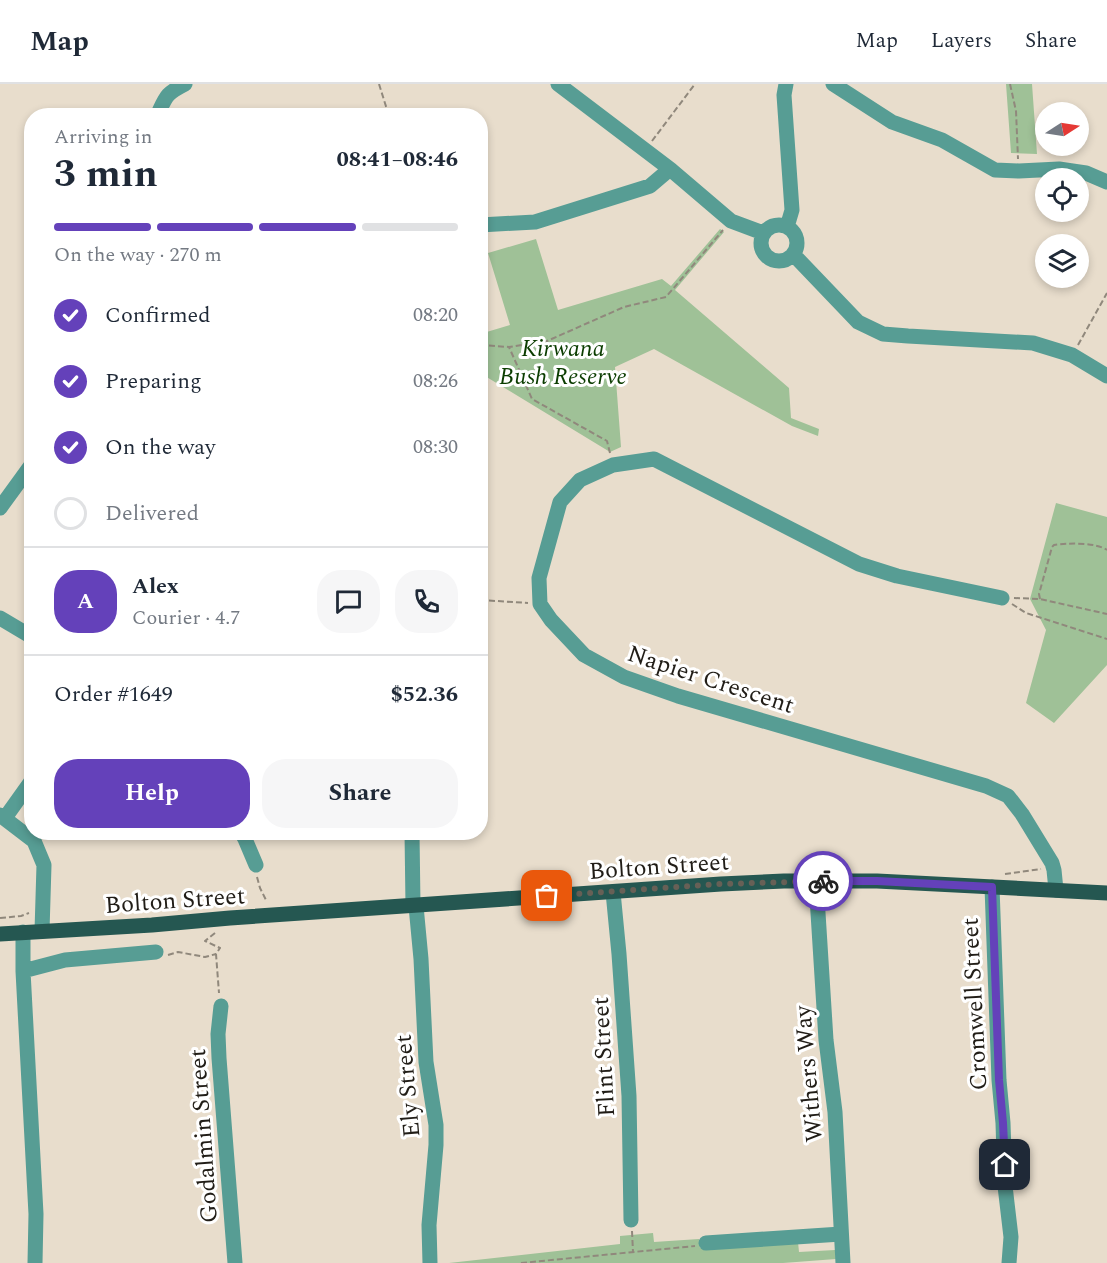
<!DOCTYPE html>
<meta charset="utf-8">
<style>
:root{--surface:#fff;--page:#f6f6f7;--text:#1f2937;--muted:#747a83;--line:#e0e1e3;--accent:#6441ba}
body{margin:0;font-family:Spectral,serif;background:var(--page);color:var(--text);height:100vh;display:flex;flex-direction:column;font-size:22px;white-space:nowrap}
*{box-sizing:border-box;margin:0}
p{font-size:20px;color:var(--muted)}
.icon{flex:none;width:33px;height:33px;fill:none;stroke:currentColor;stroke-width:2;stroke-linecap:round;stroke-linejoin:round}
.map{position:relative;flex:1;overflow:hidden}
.panel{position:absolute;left:24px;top:24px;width:464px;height:732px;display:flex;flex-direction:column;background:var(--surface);border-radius:24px;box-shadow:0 3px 9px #0003}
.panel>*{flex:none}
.needle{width:39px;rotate:78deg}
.buttons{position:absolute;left:1035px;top:18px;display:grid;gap:12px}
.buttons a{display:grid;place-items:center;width:54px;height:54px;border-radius:50%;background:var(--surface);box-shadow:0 3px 9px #0003;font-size:30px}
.pin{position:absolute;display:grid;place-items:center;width:51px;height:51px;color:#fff;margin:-26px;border-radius:12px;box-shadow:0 3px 9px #0006}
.courier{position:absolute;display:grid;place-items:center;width:60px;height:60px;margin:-30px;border:4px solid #6441ba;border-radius:50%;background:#fff;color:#222;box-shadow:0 2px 8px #0007}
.overview em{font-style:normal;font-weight:700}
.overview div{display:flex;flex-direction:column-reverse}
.overview{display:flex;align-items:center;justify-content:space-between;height:102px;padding:0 30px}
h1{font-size:39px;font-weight:700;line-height:45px}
.bar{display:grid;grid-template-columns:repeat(4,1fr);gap:9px 6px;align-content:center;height:72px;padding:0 30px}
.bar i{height:8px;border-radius:4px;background:var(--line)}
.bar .active{background:var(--accent)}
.bar p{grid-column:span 4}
.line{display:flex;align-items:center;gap:15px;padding:0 30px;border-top:2px solid var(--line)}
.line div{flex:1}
.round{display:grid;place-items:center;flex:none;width:63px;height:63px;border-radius:24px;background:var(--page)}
ol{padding:0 30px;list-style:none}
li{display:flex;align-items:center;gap:18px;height:66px}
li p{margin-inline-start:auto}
li .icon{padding:6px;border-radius:50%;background:var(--accent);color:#fff;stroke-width:4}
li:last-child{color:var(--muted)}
li i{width:33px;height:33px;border:3px solid var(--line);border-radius:50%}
.primary-button{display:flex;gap:12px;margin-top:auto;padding:12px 30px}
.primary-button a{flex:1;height:69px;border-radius:24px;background:var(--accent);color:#fff;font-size:24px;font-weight:700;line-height:69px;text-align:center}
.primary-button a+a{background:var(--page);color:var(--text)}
header{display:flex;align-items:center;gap:36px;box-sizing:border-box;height:84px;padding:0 30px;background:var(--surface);border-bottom:2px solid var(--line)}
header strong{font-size:28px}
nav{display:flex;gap:33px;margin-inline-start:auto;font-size:21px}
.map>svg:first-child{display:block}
.green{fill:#9fc197}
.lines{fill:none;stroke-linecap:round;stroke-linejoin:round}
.path{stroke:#90887c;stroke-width:2;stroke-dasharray:6 3;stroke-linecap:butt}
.minor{stroke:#579d94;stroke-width:15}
.major{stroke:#255751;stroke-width:15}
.done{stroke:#676056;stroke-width:6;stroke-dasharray:0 10.8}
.route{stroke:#6441ba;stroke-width:8}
.labels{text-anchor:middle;stroke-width:6;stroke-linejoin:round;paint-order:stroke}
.park-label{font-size:24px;font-style:italic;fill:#0b3d00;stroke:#fff}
.street-label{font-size:24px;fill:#211d17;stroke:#fff}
</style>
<header>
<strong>Map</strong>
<nav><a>Map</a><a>Layers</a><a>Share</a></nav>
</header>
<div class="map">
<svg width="1107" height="1179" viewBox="0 0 1107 1179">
<rect width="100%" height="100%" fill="#e8ddcc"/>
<path class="green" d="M 1006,0 L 1032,0 L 1037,70 L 1011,69 Z
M 720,145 L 724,148 L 675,206 L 789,304 L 791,334 L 819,345 L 818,352 L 792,342 L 654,265 L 615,283 L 621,363 L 610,368 L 480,289 L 480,250 L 510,241 L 488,169 L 536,155 L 558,226 L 662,195 L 671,202 Z
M 1056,419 L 1107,433 L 1107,581 L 1054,639 L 1026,619 L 1046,546 L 1030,515 Z
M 653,1149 L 654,1158 L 699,1155 L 700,1164 L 798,1158 L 799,1168 L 835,1166 L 836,1175 L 783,1179 L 449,1179 L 620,1160 L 620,1152 Z"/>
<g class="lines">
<path class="path" d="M 379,0 L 389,32
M 1010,0 L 1016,27 L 1018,75
M 652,57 L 695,0
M 480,261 L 509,263
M 1078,261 L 1107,209
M 610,369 L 607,357 L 532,315 L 509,263 L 547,257 L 624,223 L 666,213 L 723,146
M 1014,514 L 1040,515 L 1107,530
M 1040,515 L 1039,510 L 1052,463 L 1054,461 C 1068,459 1095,458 1107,466
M 480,516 L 528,519
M 1012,520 L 1026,529 L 1107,555
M 1005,790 L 1041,785
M 257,793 L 260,804 L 267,818
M 0,834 L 21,832 L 29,829
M 215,849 L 205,857 L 220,864 L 216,870 L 219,909
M 168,871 L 178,868 L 205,873 L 216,870
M 632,1147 L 633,1168
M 521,1179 L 695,1162"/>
<path class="minor" d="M 558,0 L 670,85 L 731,137 L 763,149
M 786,0 L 784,11 L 792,126 L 787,143
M 833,0 L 892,38 L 942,56 L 995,86 L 1019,87 L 1059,85 L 1086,89 L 1107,98
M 157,32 C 166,13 165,10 185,0
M 480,141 L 535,138 L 650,102 L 670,85
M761 159a18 18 0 1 1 36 0a18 18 0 1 1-36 0Z
M 793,170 L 858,238 L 883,250 L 908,252 L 1033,259 L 1072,271 L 1107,292
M 0,424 L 32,380
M 1002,514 L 897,492 L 859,480 L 654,375 L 613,381 L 580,396 L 560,418 L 539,494 L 540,520 L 551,536 L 584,571 L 624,593 L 678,612 L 986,702 L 1008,712 L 1022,730 L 1052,779 L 1054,786 L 1056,806
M 0,534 L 32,553
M 0,731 L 34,757 L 44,781 L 42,847
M 5,734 L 32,696
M 241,748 L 245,755 L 256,781
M 412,748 L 413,822
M 816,797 L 826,956 L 835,1028 L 843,1179
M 992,803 L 999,996 L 1003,1039 L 1005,1102 L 1011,1153 L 1009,1179
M 613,808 L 619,870 L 629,1012 L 631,1136
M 416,822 L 421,875 L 426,978 L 436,1041 L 436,1061 L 429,1141 L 430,1179
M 23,848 L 23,887 L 36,1130 L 35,1179
M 23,887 L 65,876 L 156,868
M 221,922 L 218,950 L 219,974 L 235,1179
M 706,1159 L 841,1150"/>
<path class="major" d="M 0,850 L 152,841 L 230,834 L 721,800 L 784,797 L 877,797 L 1107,809"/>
</g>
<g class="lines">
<path class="done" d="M 547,812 L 721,800 L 823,797"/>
<path class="route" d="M 823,797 L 877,797 L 992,803 L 999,996 L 1003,1039 L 1005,1081"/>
</g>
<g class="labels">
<g class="park-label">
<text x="563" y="272">Kirwana<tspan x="563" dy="28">Bush Reserve</tspan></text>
</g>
<g class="street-label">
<text transform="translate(711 595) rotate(18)" y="8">Napier Crescent</text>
<text transform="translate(659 782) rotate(-4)" y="8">Bolton Street</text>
<text transform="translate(175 816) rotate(-4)" y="8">Bolton Street</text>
<text transform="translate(974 920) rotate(-93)" y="8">Cromwell Street</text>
<text transform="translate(603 973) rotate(-93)" y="8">Flint Street</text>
<text transform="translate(808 990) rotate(-95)" y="8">Withers Way</text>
<text transform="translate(407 1002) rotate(-95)" y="8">Ely Street</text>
<text transform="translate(203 1052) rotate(-94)" y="8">Godalmin Street</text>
</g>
</g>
</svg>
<div class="buttons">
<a><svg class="needle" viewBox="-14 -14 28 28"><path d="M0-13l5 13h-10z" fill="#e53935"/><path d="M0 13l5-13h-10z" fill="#747a83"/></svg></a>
<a><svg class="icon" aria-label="locate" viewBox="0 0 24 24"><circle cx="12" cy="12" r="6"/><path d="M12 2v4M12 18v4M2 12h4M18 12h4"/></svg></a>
<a><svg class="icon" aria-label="layers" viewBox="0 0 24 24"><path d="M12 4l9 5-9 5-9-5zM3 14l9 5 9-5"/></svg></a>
</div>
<div class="pin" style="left:547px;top:812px;background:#ea580c"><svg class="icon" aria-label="bag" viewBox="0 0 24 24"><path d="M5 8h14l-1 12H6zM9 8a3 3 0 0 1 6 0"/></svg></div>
<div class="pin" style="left:1005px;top:1081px;background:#1f2937"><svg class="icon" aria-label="home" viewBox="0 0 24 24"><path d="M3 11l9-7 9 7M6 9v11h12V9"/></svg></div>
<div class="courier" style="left:823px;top:797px"><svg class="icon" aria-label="bike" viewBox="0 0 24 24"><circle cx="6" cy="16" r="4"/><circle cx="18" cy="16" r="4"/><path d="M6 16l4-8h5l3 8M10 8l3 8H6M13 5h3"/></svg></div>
<section class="panel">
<div class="overview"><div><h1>3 min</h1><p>Arriving in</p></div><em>08:41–08:46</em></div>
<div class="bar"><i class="active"></i><i class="active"></i><i class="active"></i><i></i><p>On the way · 270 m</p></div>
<ol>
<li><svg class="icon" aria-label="check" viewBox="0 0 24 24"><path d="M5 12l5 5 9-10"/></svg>Confirmed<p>08:20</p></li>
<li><svg class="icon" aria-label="check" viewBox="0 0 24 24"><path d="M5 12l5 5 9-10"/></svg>Preparing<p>08:26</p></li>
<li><svg class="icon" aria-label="check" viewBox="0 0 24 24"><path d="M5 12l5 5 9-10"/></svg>On the way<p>08:30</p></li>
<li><i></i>Delivered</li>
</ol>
<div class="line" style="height:108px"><b class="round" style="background:var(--accent);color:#fff">A</b><div><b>Alex</b><p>Courier · 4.7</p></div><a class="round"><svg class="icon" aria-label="chat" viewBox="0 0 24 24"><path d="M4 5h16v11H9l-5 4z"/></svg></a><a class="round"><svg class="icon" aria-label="phone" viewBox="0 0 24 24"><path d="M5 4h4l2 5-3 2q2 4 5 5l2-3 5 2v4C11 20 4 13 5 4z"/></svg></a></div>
<div class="line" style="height:78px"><div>Order #1649</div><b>$52.36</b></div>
<div class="primary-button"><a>Help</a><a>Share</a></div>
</section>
</div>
